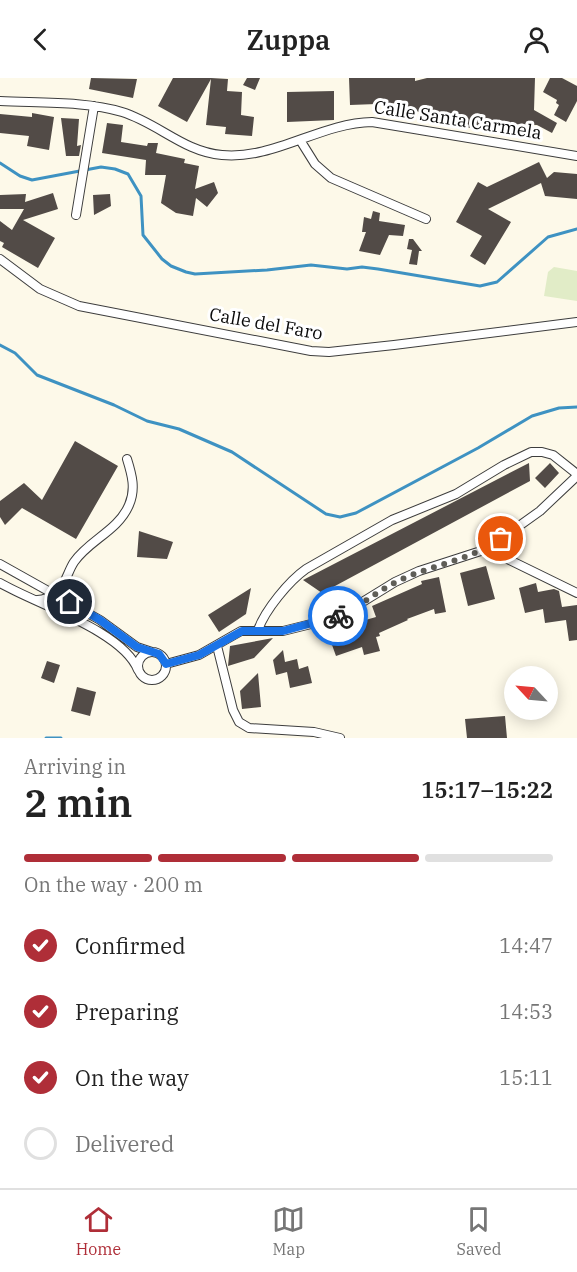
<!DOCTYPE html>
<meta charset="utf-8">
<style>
:root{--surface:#fff;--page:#f6f6f6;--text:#222;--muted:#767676;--line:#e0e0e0;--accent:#af2e38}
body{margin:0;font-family:"IBM Plex Serif",serif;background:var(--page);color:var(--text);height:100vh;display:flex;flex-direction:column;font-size:22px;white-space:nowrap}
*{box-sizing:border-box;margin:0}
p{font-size:20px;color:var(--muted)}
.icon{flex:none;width:33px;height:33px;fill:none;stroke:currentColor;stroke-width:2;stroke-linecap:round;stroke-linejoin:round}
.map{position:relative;height:660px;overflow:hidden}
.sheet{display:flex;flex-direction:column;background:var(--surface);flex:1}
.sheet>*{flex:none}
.needle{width:39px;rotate:296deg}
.controls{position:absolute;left:504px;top:588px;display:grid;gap:12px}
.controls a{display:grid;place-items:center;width:54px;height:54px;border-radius:50%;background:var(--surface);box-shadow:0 3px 15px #0003;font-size:30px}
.pin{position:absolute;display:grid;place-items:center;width:51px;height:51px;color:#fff;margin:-26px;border:3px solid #fff;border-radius:50%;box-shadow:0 2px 6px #0007}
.courier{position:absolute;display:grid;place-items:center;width:60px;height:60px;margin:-30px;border:4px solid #1a73e8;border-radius:50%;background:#fff;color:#222;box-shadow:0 2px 8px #0007}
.overview em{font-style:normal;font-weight:600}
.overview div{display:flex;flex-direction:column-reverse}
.overview{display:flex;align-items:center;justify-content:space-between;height:102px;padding:0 24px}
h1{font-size:39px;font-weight:600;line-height:45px}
.bar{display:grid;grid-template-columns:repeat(4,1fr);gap:9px 6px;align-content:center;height:72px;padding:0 24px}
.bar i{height:8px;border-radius:4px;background:var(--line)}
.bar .on{background:var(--accent)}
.bar p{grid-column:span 4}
ol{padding:0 24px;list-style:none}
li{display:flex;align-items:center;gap:18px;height:66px}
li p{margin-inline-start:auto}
li .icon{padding:6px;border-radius:50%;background:var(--accent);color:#fff;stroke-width:4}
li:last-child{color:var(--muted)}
li i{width:33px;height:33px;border:3px solid var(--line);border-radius:50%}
header{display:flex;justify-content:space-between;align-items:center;height:78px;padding:0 24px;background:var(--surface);font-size:27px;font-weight:600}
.dock{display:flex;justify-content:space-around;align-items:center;height:84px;border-top:2px solid var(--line);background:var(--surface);font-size:16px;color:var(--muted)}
.dock a{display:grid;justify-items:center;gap:3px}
.dock .on{color:var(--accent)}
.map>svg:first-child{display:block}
.pitch{fill:#e1ecc7}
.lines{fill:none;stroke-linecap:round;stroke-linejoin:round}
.stream{stroke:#3e92c2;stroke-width:3}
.building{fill:#524b47}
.street-casing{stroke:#3d3d3d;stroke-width:10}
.street{stroke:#fff;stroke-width:8}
.done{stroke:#5f5e58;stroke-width:6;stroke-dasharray:0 10.8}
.route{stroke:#1a73e8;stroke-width:8}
.labels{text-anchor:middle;stroke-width:6;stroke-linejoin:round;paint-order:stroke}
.street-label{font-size:18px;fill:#0a0a0a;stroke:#fff}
</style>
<header><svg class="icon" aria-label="back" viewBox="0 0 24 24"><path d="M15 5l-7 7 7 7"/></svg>Zuppa<svg class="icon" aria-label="person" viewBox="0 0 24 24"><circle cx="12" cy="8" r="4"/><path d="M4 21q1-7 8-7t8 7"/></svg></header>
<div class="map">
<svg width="577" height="660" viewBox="0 0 577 660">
<rect width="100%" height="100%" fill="#fdf9e9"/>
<path class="pitch" d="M 554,189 L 577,193 L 577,223 L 544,218 L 548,194 Z"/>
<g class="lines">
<path class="stream" d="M 0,85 L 20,98 L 32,102 L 101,89 L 115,91 L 128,96 L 141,118 L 143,157 L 162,181 L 171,188 L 186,194 L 195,196 L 267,192 L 311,187 L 347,191 L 362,189 L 378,191 L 480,208 L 497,204 L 548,159 L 577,151
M 0,267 L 15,275 L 37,297 L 114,327 L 147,343 L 179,351 L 232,374 L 326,436 L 340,439 L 356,435 L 478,370 L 532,338 L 559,330 L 577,329
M 46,660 L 61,660"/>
</g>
<path class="building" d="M 91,0 L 137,1 L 133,20 L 89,11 Z
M 173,0 L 211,0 L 228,1 L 227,13 L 242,14 L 241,37 L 254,39 L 252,58 L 225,56 L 226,49 L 206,47 L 211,1 L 187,44 L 158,28 Z
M 247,0 L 260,0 L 255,12 L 243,7 Z
M 349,0 L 415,0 L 415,3 L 427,0 L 535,0 L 534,32 L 557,45 L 552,55 L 537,47 L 481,45 L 480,51 L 453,48 L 454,38 L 405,32 L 403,25 L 350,27 Z
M 550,0 L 562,0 L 577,8 L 577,23 L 566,44 L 554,37 L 559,27 L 556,25 L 557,22 L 543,14 Z
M 334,13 L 334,42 L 287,44 L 287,14 Z
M 32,35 L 54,39 L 49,72 L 27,68 L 29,58 L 0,55 L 0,36 L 32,39 Z
M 61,40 L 79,41 L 77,68 L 81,67 L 79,78 L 66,78 Z
M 107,45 L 123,47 L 121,64 L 147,68 L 148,65 L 158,65 L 156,75 L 185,81 L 184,85 L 199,88 L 195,111 L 214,104 L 218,115 L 207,129 L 196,120 L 193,138 L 176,135 L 161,125 L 166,97 L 145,97 L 146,82 L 102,75 Z
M 539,84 L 547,100 L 554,94 L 577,96 L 577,121 L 545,118 L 541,105 L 488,131 L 511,144 L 485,187 L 470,178 L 482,158 L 456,144 L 478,104 L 487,109 Z
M 53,115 L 58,131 L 23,142 L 55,160 L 38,190 L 2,169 L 4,165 L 0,163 L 0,143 L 12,152 L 24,131 L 0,131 L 0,117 L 26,116 L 25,124 Z
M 110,116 L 111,128 L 94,137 L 93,117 Z
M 373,133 L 380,135 L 379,143 L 405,147 L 403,158 L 389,157 L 380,177 L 359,173 L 366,154 L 362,154 L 364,139 L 371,141 Z
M 409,161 L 413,161 L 422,173 L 419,173 L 417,187 L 409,186 L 412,172 L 407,171 Z
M 75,363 L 118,388 L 76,461 L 22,430 L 5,447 L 0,439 L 0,423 L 24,405 L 42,422 Z
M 529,385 L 530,403 L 322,515 L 303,502 Z
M 550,385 L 559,395 L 545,410 L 535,400 Z
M 139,453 L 173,464 L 167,481 L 137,479 Z
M 486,488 L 495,521 L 468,528 L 460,495 Z
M 439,499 L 446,534 L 435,536 L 434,531 L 407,541 L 408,542 L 379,555 L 380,558 L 376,559 L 380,573 L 364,577 L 362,569 L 336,578 L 327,553 L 376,539 L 372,528 L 422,506 L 421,503 Z
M 536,505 L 538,514 L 554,511 L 559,513 L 562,529 L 577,527 L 577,562 L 569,563 L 566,542 L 545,545 L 543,531 L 525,535 L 519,510 Z
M 251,510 L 246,536 L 219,554 L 208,537 Z
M 273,560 L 254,580 L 228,588 L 230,568 Z
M 283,572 L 285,584 L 297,581 L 299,591 L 308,588 L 312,605 L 290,610 L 287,594 L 276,597 L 273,582 Z
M 47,583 L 60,587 L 54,605 L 41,600 Z
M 258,595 L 261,629 L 242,631 L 240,613 Z
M 77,609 L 96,614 L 90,638 L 71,633 Z
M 505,638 L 507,660 L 467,660 L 465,641 Z"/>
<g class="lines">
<defs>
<path id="street" d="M 0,23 C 38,25 87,23 122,34 C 158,45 184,74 222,77 C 274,82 320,45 372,44 L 577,78
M 300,62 L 315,86 L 331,100 L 426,141
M 76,137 L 94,28
M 0,181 L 40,211 L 79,228 L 311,273 L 329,274 L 394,267 L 577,244
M 487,471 L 577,515
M 0,486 L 100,542 L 137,569 L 152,574
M 0,505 C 36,526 123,553 138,592
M 37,522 C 45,522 52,518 58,513 C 66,505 68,493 74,484 C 89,462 118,453 129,427 C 136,411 132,397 127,381
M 258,552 C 265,532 289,503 306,491 L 392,442 L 456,416 L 504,387 L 531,374 L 542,374 L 553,377 L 577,396
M 217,568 L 233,632 L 239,644 L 249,650 L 314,654 L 340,660
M138 588a14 14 0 1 1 28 0a14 14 0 1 1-28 0Z
M 166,586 L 199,577 L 241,553 L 283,553 L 327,542 L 343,536 L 395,504 L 419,493 L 487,471 L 540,433 L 577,398"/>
</defs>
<use href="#street" class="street-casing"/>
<use href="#street" class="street"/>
</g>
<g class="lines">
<path class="done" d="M 338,538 C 359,530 377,513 398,503 C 431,487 471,482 501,461"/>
<path class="route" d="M 70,524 L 100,542 L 137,569 L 159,576 L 166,586 L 199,577 L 242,553 L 283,553 L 338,538"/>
</g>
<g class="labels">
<g class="street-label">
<text transform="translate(458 42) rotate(9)" y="6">Calle Santa Carmela</text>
<text transform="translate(266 246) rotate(10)" y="6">Calle del Faro</text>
</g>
</g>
</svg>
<div class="controls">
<a><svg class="needle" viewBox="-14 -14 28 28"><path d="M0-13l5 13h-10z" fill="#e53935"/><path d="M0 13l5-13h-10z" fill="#767676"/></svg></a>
</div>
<div class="pin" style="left:501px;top:461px;background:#ea580c"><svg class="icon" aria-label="bag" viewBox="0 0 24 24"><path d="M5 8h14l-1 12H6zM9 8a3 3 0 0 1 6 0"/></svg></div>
<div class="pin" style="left:70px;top:524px;background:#1f2937"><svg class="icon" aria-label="home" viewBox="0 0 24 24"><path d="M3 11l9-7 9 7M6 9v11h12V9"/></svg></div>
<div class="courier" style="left:338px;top:538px"><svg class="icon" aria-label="bike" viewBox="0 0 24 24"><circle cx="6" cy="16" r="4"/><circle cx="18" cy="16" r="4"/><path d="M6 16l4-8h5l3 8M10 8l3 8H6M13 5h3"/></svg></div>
</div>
<section class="sheet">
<div class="overview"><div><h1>2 min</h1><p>Arriving in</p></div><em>15:17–15:22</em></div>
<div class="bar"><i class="on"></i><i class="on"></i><i class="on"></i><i></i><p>On the way · 200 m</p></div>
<ol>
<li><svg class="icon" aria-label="check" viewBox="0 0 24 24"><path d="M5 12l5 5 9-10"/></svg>Confirmed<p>14:47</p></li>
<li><svg class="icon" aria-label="check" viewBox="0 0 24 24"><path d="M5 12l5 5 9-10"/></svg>Preparing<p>14:53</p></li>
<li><svg class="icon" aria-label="check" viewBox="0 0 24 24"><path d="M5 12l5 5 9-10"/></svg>On the way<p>15:11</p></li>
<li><i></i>Delivered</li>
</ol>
</section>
<nav class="dock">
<a class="on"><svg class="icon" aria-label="home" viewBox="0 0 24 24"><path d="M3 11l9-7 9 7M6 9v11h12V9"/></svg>Home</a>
<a><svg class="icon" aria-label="map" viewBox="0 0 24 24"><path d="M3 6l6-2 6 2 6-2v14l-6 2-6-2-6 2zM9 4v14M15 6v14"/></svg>Map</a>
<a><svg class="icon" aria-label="saved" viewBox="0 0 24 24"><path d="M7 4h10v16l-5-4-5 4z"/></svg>Saved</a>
</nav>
